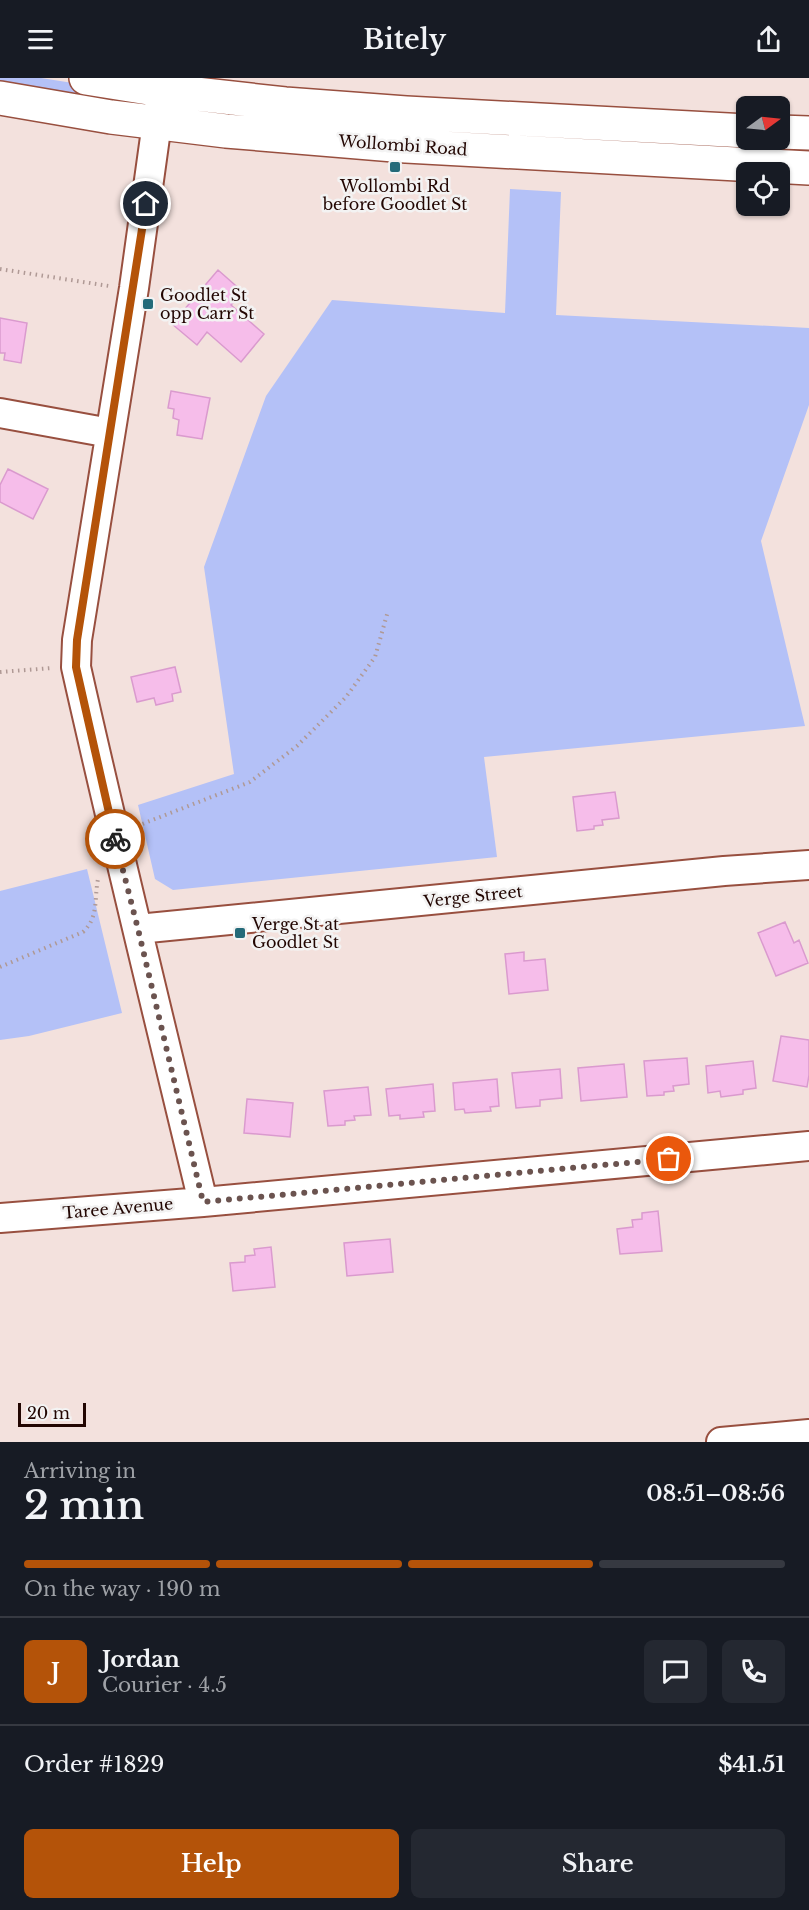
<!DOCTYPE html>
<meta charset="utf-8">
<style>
:root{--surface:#171b24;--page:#242831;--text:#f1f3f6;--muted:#9ea1a6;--line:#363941;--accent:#b45309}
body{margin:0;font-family:"Libre Baskerville",serif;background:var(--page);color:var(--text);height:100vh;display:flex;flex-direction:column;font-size:22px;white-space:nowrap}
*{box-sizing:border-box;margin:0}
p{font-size:20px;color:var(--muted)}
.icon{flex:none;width:33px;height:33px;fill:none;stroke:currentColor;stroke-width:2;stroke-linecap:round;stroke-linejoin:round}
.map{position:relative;height:1364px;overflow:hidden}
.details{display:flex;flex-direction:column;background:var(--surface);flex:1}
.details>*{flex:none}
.needle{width:39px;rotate:75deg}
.tools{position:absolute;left:736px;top:18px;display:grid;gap:12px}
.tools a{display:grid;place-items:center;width:54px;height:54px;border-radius:9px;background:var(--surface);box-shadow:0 2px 4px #0004;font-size:30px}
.scale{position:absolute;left:18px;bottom:15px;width:68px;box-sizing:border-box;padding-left:6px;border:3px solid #220602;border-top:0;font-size:16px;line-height:21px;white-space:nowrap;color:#220602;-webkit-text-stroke:4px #f3f3f3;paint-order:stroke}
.pin{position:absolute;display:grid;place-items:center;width:51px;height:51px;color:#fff;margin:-26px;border:3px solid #fff;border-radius:50%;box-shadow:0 2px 6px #0007}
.courier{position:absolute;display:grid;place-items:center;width:60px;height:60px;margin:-30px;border:4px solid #b45309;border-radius:50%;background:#fff;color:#222;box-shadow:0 2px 8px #0007}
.summary em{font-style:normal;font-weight:600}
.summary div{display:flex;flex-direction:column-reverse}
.summary{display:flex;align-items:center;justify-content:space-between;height:102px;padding:0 24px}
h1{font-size:39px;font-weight:600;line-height:45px}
.bar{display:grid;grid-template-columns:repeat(4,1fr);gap:9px 6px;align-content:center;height:72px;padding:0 24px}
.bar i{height:8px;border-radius:4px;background:var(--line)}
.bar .selected{background:var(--accent)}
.bar p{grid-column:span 4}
.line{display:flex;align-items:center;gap:15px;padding:0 24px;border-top:2px solid var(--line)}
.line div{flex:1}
.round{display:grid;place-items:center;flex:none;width:63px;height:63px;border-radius:9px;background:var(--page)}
.primary-button{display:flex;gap:12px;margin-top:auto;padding:12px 24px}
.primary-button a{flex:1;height:69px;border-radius:9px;background:var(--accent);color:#fff;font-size:24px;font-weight:600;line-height:69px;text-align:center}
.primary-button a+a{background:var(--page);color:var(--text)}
header{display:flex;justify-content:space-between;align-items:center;height:78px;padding:0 24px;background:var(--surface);font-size:27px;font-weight:600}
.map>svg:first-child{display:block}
.green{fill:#b4c1f7}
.building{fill:#f6bdea;stroke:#da9ace;stroke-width:1.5}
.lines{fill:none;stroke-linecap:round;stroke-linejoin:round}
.minor-casing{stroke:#984f3f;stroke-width:32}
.major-casing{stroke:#984f3f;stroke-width:36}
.path{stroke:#af9995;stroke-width:4;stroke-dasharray:1.5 4.5;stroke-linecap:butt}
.minor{stroke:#fff;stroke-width:28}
.major{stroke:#fff;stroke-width:33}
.done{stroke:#6b534f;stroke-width:6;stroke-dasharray:0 10.8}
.route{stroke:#b45309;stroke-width:8}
.poi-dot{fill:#246a79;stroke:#f3f3f3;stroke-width:2}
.labels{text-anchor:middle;stroke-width:5;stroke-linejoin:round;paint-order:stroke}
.street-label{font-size:16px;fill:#220602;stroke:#f3f3f3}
.poi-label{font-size:16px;fill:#220602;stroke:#f3f3f3;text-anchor:start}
</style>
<header><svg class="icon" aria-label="menu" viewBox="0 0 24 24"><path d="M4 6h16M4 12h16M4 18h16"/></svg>Bitely<svg class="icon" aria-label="share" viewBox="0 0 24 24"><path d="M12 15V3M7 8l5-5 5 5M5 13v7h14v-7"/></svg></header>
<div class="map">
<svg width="809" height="1364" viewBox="0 0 809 1364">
<rect width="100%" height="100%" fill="#f3e1dd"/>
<path class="green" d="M 0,0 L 41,0 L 111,11 L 112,16 L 109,27 L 0,13 Z
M 510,111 L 561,114 L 556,237 L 809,250 L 809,327 L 761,463 L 805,648 L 484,679 L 497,779 L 173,812 L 155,801 L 138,727 L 234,696 L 204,489 L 266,318 L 332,222 L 505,235 Z
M 87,791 L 122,935 L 29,958 L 0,962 L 0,813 Z"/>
<path class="building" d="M 218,192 L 243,214 L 231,227 L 264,256 L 241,284 L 207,254 L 197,267 L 172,246 Z
M 0,240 L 27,245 L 21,285 L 4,282 L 5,275 L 0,275 Z
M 171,313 L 210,320 L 202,361 L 177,357 L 179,342 L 173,340 L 174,331 L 168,330 Z
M 8,391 L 48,411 L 33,441 L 0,424 L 0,407 Z
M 175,589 L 181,614 L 172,616 L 173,623 L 156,627 L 154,620 L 137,624 L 131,599 Z
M 615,714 L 619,740 L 602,742 L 603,747 L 594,748 L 594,751 L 577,753 L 573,719 Z
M 785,844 L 794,865 L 799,862 L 808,885 L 776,898 L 758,855 Z
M 524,874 L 524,883 L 545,881 L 548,912 L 509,916 L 505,876 Z
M 781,958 L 809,962 L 809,997 L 807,1009 L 773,1003 Z
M 687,980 L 689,1006 L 673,1008 L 674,1013 L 664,1014 L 664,1017 L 647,1018 L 644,983 Z
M 753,983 L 756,1010 L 743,1012 L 743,1016 L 721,1019 L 720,1013 L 708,1015 L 706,988 Z
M 624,986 L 627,1019 L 581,1023 L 578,990 Z
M 560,991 L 562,1020 L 540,1022 L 540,1028 L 516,1030 L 512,995 Z
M 497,1001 L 499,1028 L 490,1029 L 491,1033 L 465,1035 L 464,1031 L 455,1032 L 453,1005 Z
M 433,1006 L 435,1033 L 423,1034 L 424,1039 L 400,1041 L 400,1037 L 389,1038 L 386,1011 Z
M 368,1009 L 371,1037 L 354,1038 L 355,1042 L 345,1043 L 345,1047 L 328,1048 L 324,1013 Z
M 247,1021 L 293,1025 L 290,1059 L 244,1055 Z
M 658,1133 L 662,1173 L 620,1176 L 617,1151 L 633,1149 L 632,1142 L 642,1141 L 642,1135 Z
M 390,1161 L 393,1194 L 347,1198 L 344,1165 Z
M 271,1169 L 275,1209 L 233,1213 L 230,1185 L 245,1184 L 245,1178 L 255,1177 L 254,1171 Z"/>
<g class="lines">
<defs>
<path id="minor" d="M 160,23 L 134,210 L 77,562 L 76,589 C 116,767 160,945 203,1124
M 0,335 L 110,355
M 138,851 L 724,793 L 809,787
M 0,1140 L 203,1124 L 809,1068
M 721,1364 L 809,1356"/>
<path id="major" d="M 86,0 L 161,12 L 285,26 L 406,35 L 747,53
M 0,20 L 111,39 L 226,53 L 406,68 L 809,90
M 780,54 L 809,55"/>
</defs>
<use href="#minor" class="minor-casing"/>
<use href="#major" class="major-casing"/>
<path class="path" d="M 0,191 L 109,208
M 0,594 L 52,590
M 137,748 L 250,704 L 297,668 L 346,619 L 375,579 L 388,533
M 0,889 L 83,854 C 99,839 94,821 98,801"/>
<use href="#minor" class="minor"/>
<use href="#major" class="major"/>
</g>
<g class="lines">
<path class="done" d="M 115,761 L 138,851 L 203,1124 L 669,1081"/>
<path class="route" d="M 115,761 L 76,589 L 77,562 L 146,126"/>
</g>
<g class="poi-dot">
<rect x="389" y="83" width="12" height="12" rx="3"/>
<rect x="142" y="220" width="12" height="12" rx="3"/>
<rect x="234" y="849" width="12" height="12" rx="3"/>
</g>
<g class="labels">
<g class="street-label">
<text transform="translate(403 67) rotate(4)" y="6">Wollombi Road</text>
<text transform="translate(473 818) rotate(-6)" y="6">Verge Street</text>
<text transform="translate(118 1130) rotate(-5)" y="6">Taree Avenue</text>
</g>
<g class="poi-label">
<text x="395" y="114" text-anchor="middle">Wollombi Rd<tspan x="395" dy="18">before Goodlet St</tspan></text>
<text x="160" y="223">Goodlet St<tspan x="160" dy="18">opp Carr St</tspan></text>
<text x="252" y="852">Verge St at<tspan x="252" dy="18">Goodlet St</tspan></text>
</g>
</g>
</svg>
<div class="tools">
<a><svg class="needle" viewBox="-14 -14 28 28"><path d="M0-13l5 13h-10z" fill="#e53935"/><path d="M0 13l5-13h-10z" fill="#9ea1a6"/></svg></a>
<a><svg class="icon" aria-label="locate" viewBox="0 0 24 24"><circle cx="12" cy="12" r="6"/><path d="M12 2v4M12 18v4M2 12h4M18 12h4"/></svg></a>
</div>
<div class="scale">20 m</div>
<div class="pin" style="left:669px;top:1081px;background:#ea580c"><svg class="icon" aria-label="bag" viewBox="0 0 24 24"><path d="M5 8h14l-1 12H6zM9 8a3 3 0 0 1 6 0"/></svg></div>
<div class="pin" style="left:146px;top:126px;background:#1f2937"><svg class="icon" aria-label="home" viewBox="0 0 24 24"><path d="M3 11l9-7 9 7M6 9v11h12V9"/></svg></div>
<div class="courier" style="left:115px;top:761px"><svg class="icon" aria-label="bike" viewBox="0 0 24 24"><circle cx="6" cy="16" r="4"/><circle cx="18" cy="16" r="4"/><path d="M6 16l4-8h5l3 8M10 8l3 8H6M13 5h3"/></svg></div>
</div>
<section class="details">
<div class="summary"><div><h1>2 min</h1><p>Arriving in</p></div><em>08:51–08:56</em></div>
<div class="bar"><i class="selected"></i><i class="selected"></i><i class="selected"></i><i></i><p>On the way · 190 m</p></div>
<div class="line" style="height:108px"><b class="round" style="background:var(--accent);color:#fff">J</b><div><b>Jordan</b><p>Courier · 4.5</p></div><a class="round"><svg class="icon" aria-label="chat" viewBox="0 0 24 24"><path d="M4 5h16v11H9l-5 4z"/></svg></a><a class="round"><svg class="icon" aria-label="phone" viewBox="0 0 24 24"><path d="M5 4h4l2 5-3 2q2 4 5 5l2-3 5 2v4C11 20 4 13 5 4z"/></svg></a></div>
<div class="line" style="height:78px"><div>Order #1829</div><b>$41.51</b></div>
<div class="primary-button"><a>Help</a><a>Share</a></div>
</section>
